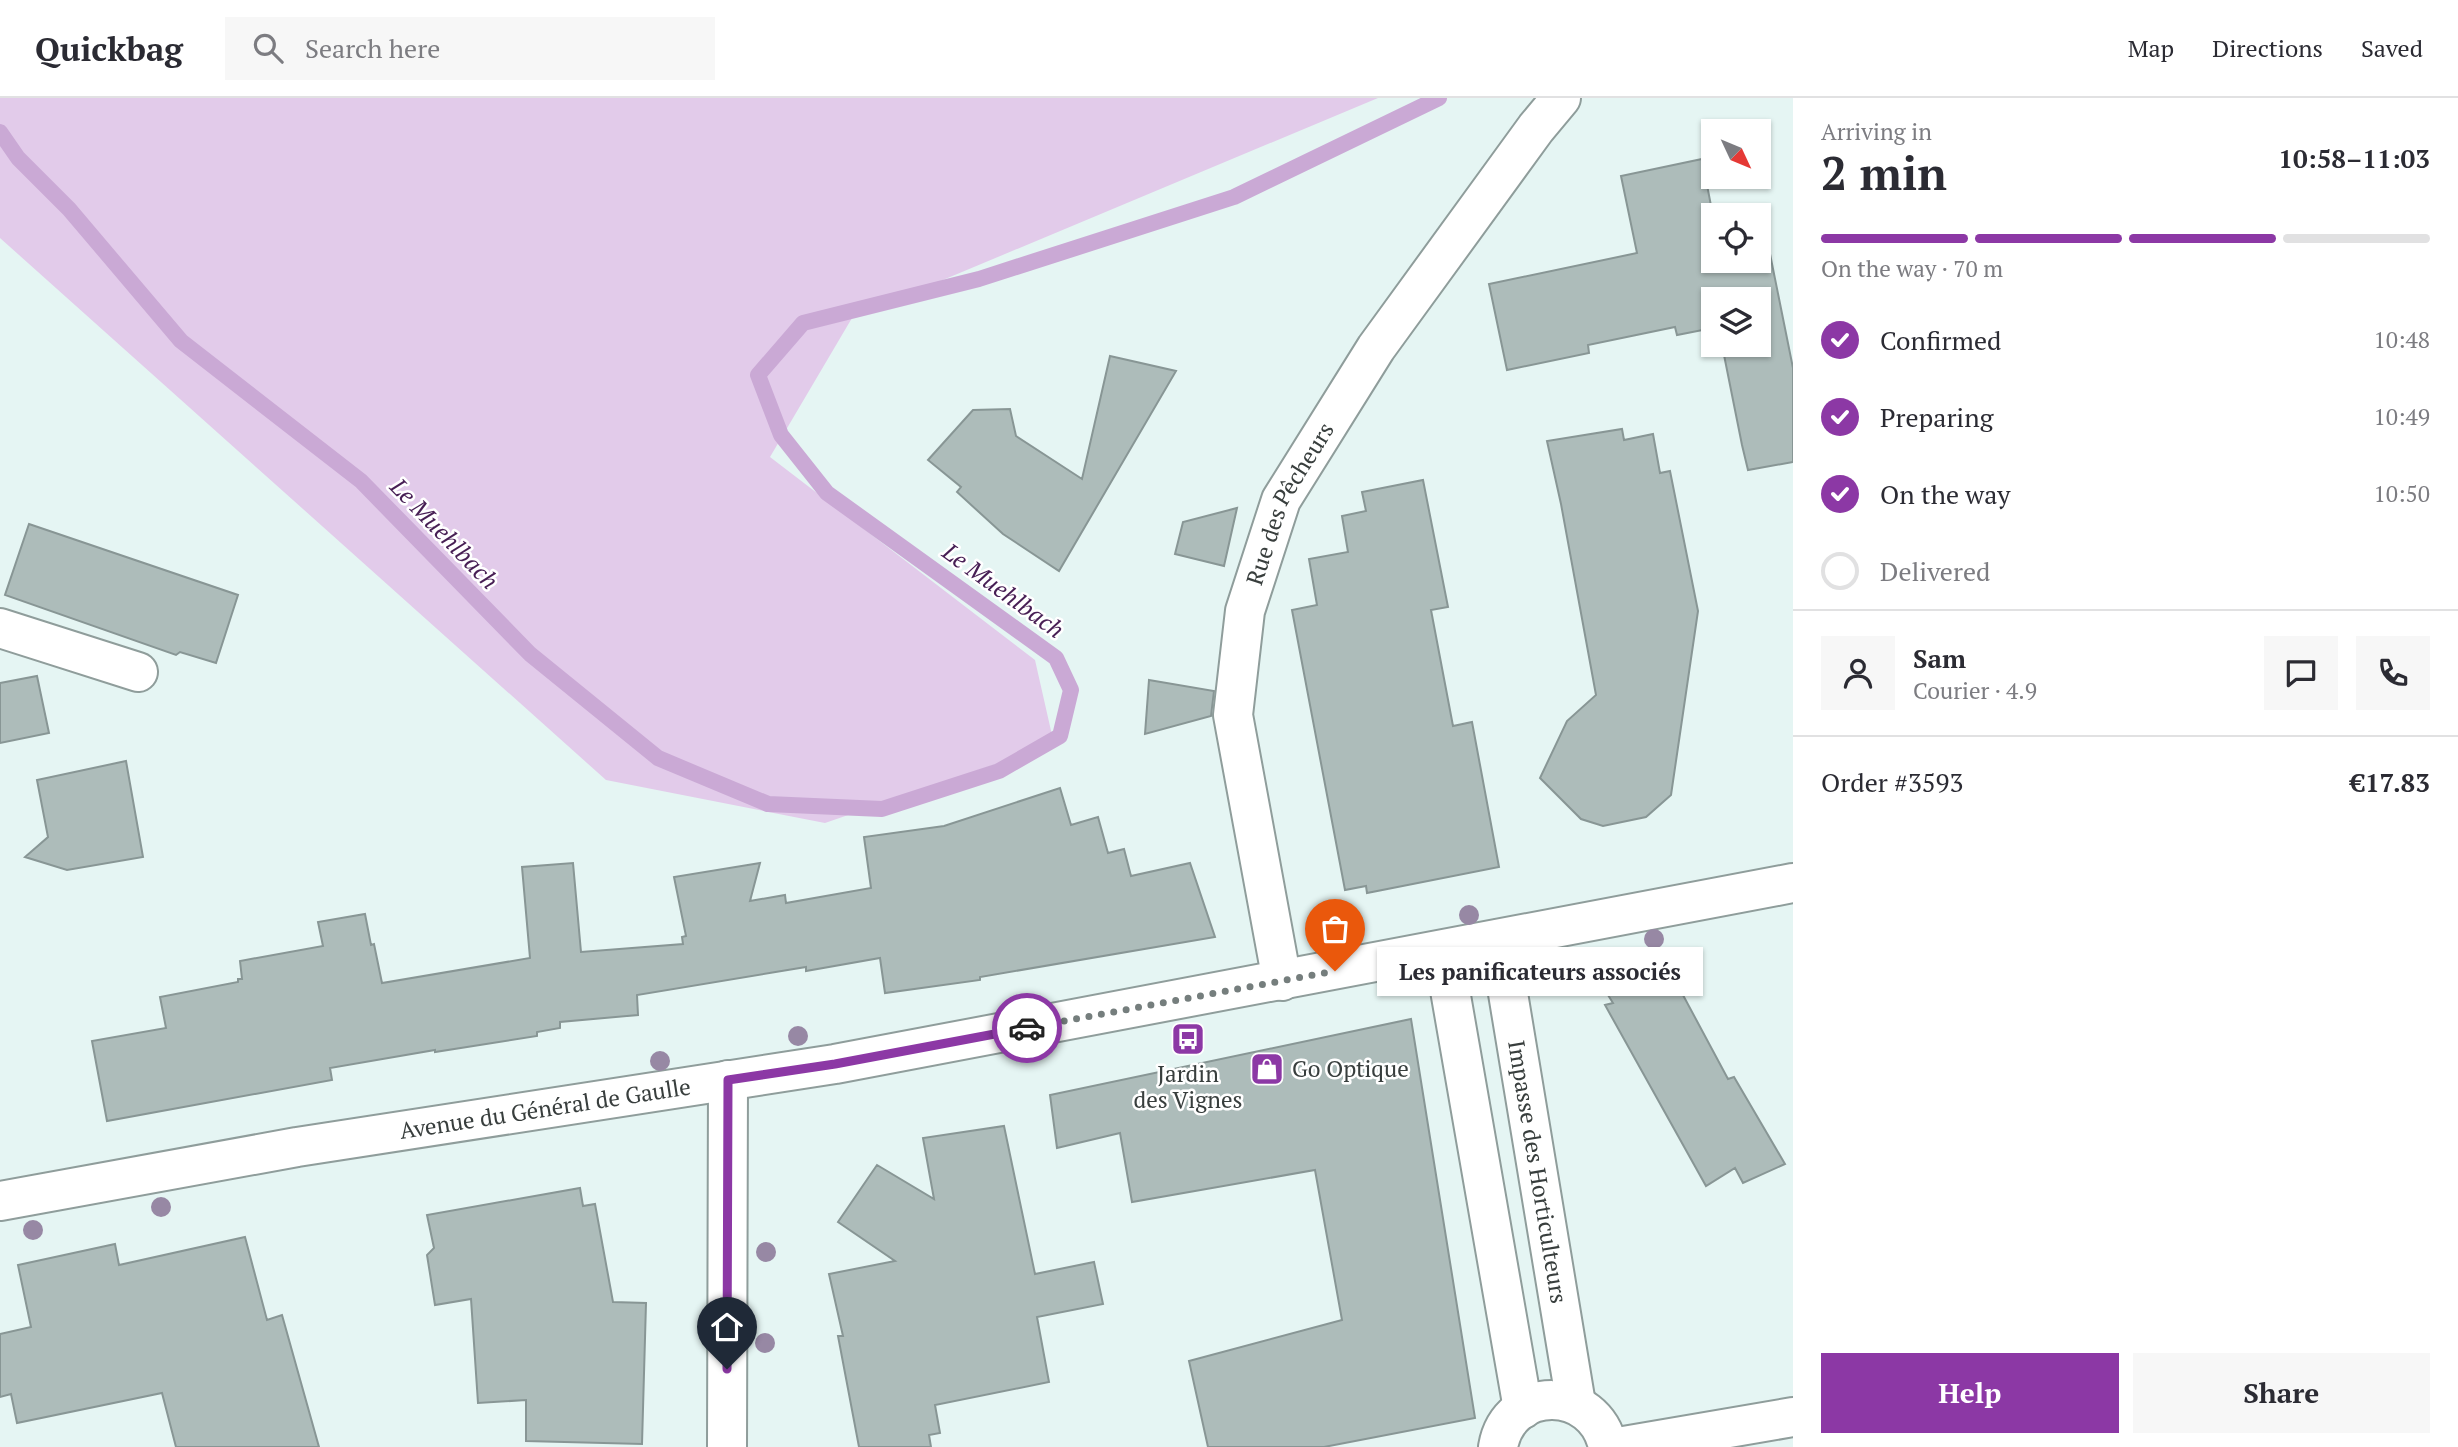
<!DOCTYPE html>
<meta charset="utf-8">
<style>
:root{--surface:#fff;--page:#f7f7f7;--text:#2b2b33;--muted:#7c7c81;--line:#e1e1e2;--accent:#8c38a5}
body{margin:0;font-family:"PT Serif",serif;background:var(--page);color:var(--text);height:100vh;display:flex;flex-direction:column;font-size:26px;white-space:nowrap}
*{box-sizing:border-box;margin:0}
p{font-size:23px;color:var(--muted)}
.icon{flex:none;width:38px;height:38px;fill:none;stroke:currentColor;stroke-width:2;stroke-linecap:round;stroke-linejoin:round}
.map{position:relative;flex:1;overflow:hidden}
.side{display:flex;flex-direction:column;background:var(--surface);width:665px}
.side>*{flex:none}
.needle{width:46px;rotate:134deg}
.fabs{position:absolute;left:1701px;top:21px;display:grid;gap:14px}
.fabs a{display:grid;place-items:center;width:70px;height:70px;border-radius:0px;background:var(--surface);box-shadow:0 2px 5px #0004;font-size:35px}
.pin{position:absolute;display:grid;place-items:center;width:60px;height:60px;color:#fff;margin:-72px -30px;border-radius:50% 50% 50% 0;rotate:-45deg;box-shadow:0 0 7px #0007}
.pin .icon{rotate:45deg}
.courier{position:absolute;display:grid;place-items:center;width:70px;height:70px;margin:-35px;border:5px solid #8c38a5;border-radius:50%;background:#fff;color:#222;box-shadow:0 2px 9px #0007}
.bubble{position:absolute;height:49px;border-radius:0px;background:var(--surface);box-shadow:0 2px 5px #0004;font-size:23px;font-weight:700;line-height:49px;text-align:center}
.headline em{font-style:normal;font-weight:700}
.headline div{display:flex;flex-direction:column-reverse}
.headline{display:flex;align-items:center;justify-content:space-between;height:119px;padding:0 28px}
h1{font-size:46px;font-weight:700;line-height:52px}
.bar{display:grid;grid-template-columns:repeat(4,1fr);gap:10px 7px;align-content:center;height:84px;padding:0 28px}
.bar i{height:9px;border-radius:5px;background:var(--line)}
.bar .active{background:var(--accent)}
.bar p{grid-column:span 4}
.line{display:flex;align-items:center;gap:18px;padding:0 28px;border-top:2px solid var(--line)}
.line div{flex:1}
.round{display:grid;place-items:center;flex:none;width:74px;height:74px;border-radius:0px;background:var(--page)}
ol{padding:0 28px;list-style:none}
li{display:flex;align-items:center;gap:21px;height:77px}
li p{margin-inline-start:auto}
li .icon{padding:7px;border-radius:50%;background:var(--accent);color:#fff;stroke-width:4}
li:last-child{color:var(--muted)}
li i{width:38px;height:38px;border:4px solid var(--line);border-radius:50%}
.primary-button{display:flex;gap:14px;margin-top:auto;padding:14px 28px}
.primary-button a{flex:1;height:80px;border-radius:0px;background:var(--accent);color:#fff;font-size:28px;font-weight:700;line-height:80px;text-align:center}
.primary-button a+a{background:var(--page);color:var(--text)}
header{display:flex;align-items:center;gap:42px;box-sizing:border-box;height:98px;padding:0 35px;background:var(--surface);border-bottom:2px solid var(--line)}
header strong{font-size:33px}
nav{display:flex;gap:38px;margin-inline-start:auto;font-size:24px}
.search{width:490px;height:63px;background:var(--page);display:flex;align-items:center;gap:18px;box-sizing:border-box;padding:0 24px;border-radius:0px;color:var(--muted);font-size:26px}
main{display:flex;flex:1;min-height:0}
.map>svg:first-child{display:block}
.green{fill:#e2cbea}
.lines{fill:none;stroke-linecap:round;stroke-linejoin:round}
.stream{stroke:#caa9d5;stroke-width:16}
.building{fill:#adbcba;stroke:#889695;stroke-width:2}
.minor-casing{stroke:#8f9d9b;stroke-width:42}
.major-casing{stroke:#8f9d9b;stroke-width:42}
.minor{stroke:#fff;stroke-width:38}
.major{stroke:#fff;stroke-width:38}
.tree{fill:#9788a4}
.done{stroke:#757e7d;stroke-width:7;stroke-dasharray:0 12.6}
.route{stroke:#8c38a5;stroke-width:9}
.labels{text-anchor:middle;stroke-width:5;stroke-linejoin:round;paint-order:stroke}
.street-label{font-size:23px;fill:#383e3d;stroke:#fff}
.poi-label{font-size:23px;fill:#383e3d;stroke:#fff;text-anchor:start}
.water-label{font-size:24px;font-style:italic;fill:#471e54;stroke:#fff}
</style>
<header>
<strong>Quickbag</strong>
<div class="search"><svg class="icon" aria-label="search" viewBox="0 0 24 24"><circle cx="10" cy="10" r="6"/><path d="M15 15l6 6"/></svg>Search here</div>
<nav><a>Map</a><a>Directions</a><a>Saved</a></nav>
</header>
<main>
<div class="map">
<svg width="1793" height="1349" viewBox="0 0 1793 1349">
<rect width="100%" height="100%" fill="#e5f5f3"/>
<path class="green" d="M 0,0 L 1378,0 L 852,220 L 770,359 L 1035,562 L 1054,646 L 825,725 L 606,682 L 0,140 Z"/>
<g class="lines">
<path class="stream" d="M 0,34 L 18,60 L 69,111 L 181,243 L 361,383 L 530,556 L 658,660 L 768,706 L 882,711 L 999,673 L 1060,638 L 1071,592 L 1056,560 L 827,395 L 781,337 L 758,277 L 803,225 L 979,181 L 1234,99 L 1439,0"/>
</g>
<path class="building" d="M 1702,61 L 1713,118 L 1713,163 L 1759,163 L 1759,147 L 1768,146 L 1793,270 L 1793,364 L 1748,372 L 1742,347 L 1722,247 L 1759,247 L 1759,201 L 1713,201 L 1713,230 L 1677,237 L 1675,229 L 1588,247 L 1589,255 L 1507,272 L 1489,186 L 1637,155 L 1621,78 Z
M 1110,258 L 1176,273 L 1059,473 L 1003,436 L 957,394 L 961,389 L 928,362 L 973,312 L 1010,311 L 1016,338 L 1082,381 Z
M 1622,331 L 1624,342 L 1653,336 L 1660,375 L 1670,373 L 1698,513 L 1671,697 L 1646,719 L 1603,728 L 1581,721 L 1540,680 L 1567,623 L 1596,597 L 1561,406 L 1547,343 Z
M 1423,382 L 1448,509 L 1431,512 L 1453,628 L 1472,624 L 1499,769 L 1367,795 L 1366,788 L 1345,792 L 1292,512 L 1317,507 L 1309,461 L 1348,454 L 1342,418 L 1366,413 L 1362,394 Z
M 1237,410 L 1224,468 L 1175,456 L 1183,424 Z
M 29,426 L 238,497 L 216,565 L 180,554 L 176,557 L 5,497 Z
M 37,578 L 49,635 L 0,645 L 0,585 Z
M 1149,582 L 1214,593 L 1211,618 L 1145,636 Z
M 126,663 L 143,759 L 67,772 L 25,759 L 48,739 L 37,682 Z
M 1060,690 L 1071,727 L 1098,719 L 1108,755 L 1124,751 L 1131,778 L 1190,765 L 1215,839 L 980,879 L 980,882 L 885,895 L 880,860 L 806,873 L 806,869 L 637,897 L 638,917 L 560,924 L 560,930 L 537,934 L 537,938 L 435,954 L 435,952 L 330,970 L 332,982 L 107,1023 L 92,943 L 166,930 L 160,899 L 238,884 L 238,881 L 242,881 L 240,863 L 323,848 L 318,824 L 365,816 L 371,847 L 374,846 L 382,885 L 530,860 L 522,769 L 573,765 L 581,854 L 683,846 L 682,839 L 686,838 L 674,779 L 760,765 L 750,803 L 785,797 L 786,805 L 871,790 L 864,739 L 944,728 Z
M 1676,884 L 1728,981 L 1734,979 L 1785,1066 L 1743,1085 L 1735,1070 L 1706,1088 L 1605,907 L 1613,905 L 1608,897 Z
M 1411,921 L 1475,1320 L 1324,1349 L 1208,1349 L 1189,1263 L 1342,1222 L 1315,1072 L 1132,1104 L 1120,1035 L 1057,1050 L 1050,997 Z
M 1004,1028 L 1035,1176 L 1094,1164 L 1103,1206 L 1037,1219 L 1049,1284 L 935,1307 L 940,1335 L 929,1337 L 931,1349 L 859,1349 L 838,1238 L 843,1238 L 829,1176 L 895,1163 L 838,1124 L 877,1067 L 934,1101 L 923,1040 Z
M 580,1090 L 583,1108 L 595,1106 L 613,1204 L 646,1205 L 642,1346 L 526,1343 L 526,1302 L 478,1305 L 471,1201 L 435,1207 L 427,1157 L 434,1150 L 427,1117 Z
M 245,1139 L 267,1222 L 282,1217 L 319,1349 L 176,1349 L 162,1295 L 17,1325 L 11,1296 L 0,1299 L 0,1236 L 31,1229 L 18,1167 L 115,1146 L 119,1167 Z"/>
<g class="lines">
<defs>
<g id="minor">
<path d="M 0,530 L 138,574"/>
<path id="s1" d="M 1499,841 L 1576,1306"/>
<path d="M 1443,852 L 1523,1311"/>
<path id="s2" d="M 1282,883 L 1233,617 L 1245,513 L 1281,402 L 1376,250 L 1536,30 L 1561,0"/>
<path d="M 727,1349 L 728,982"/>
<path d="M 1498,1349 C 1509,1286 1595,1287 1608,1349"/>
<path d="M 1618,1349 L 1793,1319"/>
</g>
<g id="major">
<path id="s3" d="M 0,1103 L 297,1049 L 835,966 L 1793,785"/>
</g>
</defs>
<use href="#minor" class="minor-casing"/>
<use href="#major" class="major-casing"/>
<use href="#minor" class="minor"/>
<use href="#major" class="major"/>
</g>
<g class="tree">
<circle cx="1469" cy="817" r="10"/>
<circle cx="1654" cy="841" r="10"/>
<circle cx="798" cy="938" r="10"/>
<circle cx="660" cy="963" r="10"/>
<circle cx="161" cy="1109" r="10"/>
<circle cx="33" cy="1132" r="10"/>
<circle cx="766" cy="1154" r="10"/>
<circle cx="765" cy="1245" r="10"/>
</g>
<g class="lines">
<path class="done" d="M 1027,930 L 1335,873"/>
<path class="route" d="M 727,1271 L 728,982 L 835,966 L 1027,930"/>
</g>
<defs>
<symbol id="bus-square" viewBox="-11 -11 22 22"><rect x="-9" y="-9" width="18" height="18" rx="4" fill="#8c38a5" stroke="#fff"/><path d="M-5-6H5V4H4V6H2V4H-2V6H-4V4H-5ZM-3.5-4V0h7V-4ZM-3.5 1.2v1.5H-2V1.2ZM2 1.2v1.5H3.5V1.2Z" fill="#fff"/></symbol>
<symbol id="shop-square" viewBox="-11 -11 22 22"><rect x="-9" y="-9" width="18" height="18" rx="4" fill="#8c38a5" stroke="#fff"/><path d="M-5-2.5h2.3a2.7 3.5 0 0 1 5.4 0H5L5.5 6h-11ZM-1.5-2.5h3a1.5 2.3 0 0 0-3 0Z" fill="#fff"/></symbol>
</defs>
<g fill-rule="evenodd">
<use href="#bus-square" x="1169" y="922" width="38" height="38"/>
<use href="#shop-square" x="1248" y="952" width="38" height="38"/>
</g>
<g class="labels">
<g class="street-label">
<text dy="8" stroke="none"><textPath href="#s2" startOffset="492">Rue des Pêcheurs</textPath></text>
<text dy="8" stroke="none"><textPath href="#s3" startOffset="553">Avenue du Général de Gaulle</textPath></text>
<text dy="8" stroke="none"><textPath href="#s1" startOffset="236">Impasse des Horticulteurs</textPath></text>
</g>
<g class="poi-label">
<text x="1292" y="979">Go Optique</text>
<text x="1188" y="984" text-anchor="middle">Jardin<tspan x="1188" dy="26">des Vignes</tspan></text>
</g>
<g class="water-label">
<text transform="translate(444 436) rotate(46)" y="8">Le Muehlbach</text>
<text transform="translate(1003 493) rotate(36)" y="8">Le Muehlbach</text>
</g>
</g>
</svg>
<div class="fabs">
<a><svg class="needle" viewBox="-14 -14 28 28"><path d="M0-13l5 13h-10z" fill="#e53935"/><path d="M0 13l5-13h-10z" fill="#7c7c81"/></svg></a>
<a><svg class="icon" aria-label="locate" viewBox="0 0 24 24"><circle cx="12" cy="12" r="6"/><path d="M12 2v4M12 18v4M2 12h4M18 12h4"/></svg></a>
<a><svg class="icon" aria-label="layers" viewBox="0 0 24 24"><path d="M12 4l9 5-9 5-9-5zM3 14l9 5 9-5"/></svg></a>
</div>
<div class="pin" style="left:1335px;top:873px;background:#ea580c"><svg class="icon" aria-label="bag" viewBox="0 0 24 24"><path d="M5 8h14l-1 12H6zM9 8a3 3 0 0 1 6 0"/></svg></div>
<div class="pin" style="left:727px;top:1271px;background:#1f2937"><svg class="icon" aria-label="home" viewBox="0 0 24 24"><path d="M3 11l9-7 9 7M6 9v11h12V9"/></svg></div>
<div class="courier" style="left:1027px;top:930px"><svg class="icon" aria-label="car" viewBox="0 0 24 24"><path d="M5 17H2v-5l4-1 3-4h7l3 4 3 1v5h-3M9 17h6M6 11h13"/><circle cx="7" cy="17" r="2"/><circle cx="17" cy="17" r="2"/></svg></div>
<div class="bubble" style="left:1377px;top:849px;width:326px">Les panificateurs associés</div>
</div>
<section class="side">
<div class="headline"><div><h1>2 min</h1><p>Arriving in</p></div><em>10:58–11:03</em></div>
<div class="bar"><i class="active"></i><i class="active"></i><i class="active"></i><i></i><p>On the way · 70 m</p></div>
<ol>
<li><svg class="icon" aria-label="check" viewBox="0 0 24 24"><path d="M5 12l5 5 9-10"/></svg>Confirmed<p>10:48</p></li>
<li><svg class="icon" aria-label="check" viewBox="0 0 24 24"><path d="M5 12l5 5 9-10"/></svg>Preparing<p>10:49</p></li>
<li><svg class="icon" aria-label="check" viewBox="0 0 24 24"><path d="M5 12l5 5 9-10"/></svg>On the way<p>10:50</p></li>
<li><i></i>Delivered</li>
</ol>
<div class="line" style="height:126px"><a class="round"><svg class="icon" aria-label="person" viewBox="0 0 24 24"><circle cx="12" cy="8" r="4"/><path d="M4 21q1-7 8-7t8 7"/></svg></a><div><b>Sam</b><p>Courier · 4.9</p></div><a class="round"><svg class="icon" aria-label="chat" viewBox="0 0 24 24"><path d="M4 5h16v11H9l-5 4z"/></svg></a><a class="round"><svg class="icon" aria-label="phone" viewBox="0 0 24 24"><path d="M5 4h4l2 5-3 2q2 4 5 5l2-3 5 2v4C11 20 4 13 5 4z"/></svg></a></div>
<div class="line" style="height:91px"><div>Order #3593</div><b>€17.83</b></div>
<div class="primary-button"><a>Help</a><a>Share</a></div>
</section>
</main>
